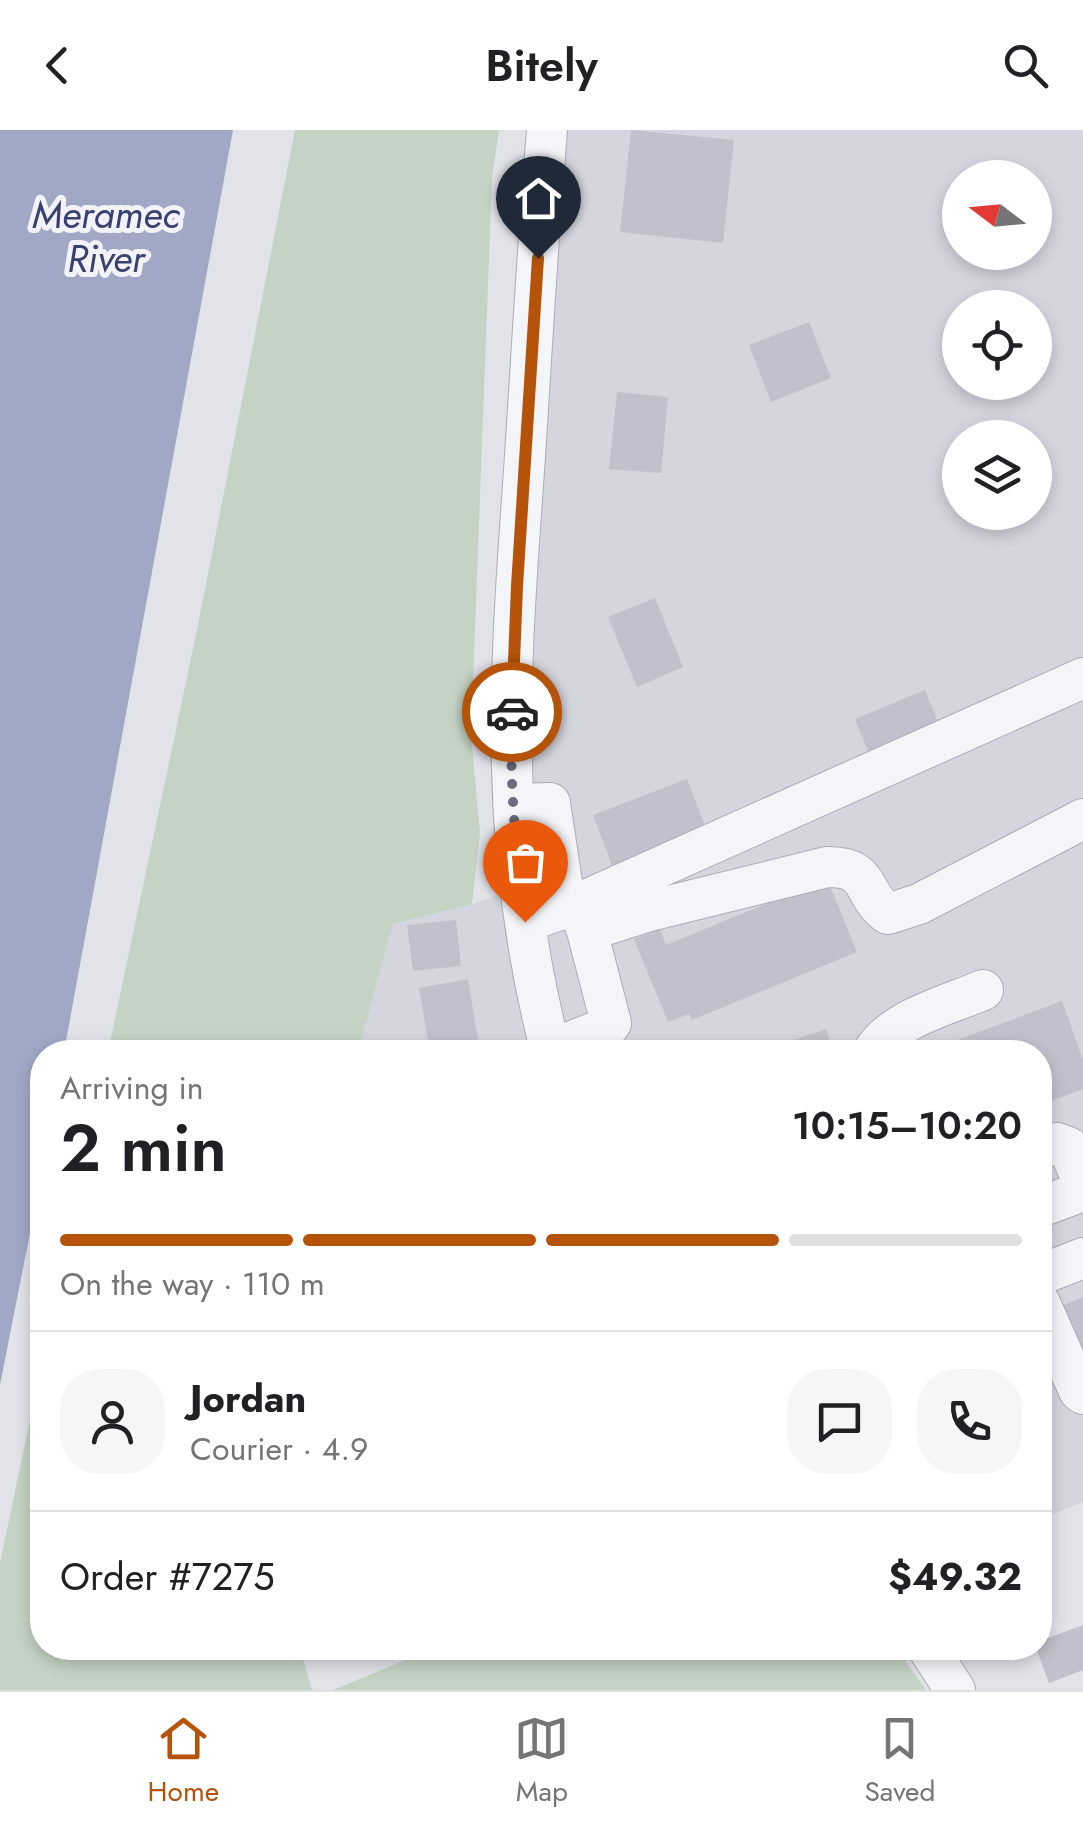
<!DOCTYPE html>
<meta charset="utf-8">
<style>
:root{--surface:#fff;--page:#f6f6f6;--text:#202124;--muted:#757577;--line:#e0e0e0;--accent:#b45309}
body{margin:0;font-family:Jost,sans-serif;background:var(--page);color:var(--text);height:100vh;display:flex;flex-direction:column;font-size:38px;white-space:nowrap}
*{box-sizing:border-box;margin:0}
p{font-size:32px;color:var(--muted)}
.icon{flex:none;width:55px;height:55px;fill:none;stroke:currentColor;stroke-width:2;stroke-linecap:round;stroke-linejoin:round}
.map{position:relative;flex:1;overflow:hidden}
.side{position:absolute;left:30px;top:910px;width:1022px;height:620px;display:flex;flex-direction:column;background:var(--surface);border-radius:40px;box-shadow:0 5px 15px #0003}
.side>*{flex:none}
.needle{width:65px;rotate:286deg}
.buttons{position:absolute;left:942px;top:30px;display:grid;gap:20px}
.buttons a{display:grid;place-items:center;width:110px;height:110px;border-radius:50%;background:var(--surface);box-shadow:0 5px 15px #0003;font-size:50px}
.pin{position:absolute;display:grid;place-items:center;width:85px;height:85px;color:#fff;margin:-102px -42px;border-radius:50% 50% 50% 0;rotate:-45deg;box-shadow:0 0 10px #0007}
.pin .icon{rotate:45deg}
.courier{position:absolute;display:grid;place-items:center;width:100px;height:100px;margin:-50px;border:8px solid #b45309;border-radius:50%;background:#fff;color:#222;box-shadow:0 2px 12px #0007}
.headline em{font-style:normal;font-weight:600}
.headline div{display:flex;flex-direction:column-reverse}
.headline{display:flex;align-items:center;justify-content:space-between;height:170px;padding:0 30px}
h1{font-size:65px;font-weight:600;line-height:75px}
.bar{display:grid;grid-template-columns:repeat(4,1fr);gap:15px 10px;align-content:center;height:120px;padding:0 30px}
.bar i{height:12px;border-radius:8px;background:var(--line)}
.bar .selected{background:var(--accent)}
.bar p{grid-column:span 4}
.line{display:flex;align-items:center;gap:25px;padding:0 30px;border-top:2px solid var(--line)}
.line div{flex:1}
.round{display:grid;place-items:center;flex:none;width:105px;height:105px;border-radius:40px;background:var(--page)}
header{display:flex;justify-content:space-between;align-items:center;height:130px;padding:0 30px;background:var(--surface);font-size:45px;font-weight:600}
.tab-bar{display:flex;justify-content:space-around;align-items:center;height:140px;border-top:2px solid var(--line);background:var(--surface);font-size:28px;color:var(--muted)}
.tab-bar a{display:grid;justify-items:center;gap:5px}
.tab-bar .selected{color:var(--accent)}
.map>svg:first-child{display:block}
.built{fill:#d4d5de;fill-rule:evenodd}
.green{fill:#c4d3c4}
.water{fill:#a0a8c6}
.building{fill:#c0c1cc}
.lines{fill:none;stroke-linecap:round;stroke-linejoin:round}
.minor-casing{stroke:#abacb6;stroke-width:42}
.minor{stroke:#f4f5f8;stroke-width:40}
.done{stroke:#6b6d7b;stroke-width:10;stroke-dasharray:0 18}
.route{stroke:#b45309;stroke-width:12}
.labels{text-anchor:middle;stroke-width:10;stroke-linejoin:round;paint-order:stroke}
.water-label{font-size:38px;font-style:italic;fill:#394171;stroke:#f2f2f7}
</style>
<header><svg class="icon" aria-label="back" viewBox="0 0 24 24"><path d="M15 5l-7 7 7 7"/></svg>Bitely<svg class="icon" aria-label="search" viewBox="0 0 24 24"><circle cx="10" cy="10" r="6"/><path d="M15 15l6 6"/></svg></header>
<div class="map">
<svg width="1083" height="1560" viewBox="0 0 1083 1560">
<rect width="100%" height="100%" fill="#e2e3e9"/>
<path class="built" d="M 563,0 L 1083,0 L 1083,1372 L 1040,1389 L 1040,922 L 568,922 L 547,833 L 527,662 L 529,526 ZM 960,48 L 1035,48 L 1035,122 L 960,122 ZM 960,178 L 1035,178 L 1035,252 L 960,252 ZM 960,308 L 1035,308 L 1035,382 L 960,382 Z
M 506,762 L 533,922 L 358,922 L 393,794 L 472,774 Z"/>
<path class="green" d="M 295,0 L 499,0 L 492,48 L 471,606 L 480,703 L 472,774 L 393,794 L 358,922 L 108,922 L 198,495 Z
M 42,1232 L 42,1518 L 300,1518 L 312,1560 L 0,1560 L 0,1433 Z
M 434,1518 L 896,1518 L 926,1560 L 333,1560 Z"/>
<path class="water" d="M 0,0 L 233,0 L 64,922 L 42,922 L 42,1042 L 0,1255 Z"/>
<path class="building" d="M 631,0 L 734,10 L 723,113 L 620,102 Z
M 809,192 L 831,248 L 771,272 L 749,215 Z
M 617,262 L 668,267 L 661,343 L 609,339 Z
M 655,468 L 683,537 L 637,557 L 608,487 Z
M 925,560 L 940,597 L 870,626 L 855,589 Z
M 687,649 L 710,709 L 616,746 L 593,685 Z
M 827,749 L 857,822 L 692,890 L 689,884 L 668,892 L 634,809 L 660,799 L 666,815 Z
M 456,790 L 461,836 L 413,841 L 407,795 Z
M 468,849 L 480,922 L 430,922 L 419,858 Z
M 1062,871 L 1083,930 L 1083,959 L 1040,975 L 1040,922 L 925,922 Z
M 826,899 L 834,922 L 758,922 Z
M 1083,1167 L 1083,1230 L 1082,1230 L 1063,1175 Z
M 1083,1495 L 1083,1540 L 1049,1553 L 1036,1518 L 1040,1518 L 1040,1511 Z"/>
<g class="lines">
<defs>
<path id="minor" d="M 547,0 C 538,108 532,217 525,326 C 518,429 509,534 512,637 C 514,733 527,829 551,922
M 513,674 L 550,673 L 566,779
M 577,774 L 587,801 L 649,781 L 827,737 C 873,736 860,764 888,784 L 919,774 L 1083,689
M 525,792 L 577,774 L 1083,548
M 550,920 L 608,897 L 611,893 L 587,801
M 873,922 C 892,889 948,875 983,860
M 1040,1019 L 1057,1013 L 1068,1017 L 1083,1052
M 1040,1077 L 1083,1061
M 1040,1145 L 1083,1128
M 1040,1173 L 1079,1261 L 1083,1264
M 928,1518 L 955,1560"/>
</defs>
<use href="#minor" class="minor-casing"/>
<use href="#minor" class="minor"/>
</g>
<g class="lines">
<path class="done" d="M 512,582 C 509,652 516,723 525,792"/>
<path class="route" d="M 512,582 L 517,456 L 538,128"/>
</g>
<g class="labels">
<g class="water-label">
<text x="106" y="98">Meramec<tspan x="106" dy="44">River</tspan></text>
</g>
</g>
</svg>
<div class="buttons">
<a><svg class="needle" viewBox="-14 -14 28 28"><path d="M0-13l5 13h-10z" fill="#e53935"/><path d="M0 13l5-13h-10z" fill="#757577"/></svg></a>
<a><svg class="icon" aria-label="locate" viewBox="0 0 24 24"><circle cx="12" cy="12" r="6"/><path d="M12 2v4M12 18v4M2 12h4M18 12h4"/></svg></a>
<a><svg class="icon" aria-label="layers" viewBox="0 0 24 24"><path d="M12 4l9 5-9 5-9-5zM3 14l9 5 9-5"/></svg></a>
</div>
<div class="pin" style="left:525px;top:792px;background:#ea580c"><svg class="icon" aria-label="bag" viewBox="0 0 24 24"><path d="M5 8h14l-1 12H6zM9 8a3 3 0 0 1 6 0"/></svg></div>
<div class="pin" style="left:538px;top:128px;background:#1f2937"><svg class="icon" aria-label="home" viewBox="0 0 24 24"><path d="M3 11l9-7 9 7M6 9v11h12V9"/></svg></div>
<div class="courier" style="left:512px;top:582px"><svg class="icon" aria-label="car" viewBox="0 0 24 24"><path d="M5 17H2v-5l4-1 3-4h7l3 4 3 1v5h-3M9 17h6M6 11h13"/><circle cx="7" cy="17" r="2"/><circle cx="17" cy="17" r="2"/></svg></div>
<section class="side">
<div class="headline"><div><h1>2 min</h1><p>Arriving in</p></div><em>10:15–10:20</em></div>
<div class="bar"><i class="selected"></i><i class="selected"></i><i class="selected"></i><i></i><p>On the way · 110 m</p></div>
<div class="line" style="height:180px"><a class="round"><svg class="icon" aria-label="person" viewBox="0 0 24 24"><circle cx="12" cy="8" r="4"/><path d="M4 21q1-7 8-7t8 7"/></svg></a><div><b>Jordan</b><p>Courier · 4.9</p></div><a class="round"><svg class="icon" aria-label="chat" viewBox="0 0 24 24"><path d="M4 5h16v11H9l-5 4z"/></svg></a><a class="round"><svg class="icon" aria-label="phone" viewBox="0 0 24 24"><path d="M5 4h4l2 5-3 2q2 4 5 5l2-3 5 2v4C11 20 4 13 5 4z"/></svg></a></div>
<div class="line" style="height:130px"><div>Order #7275</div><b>$49.32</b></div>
</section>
</div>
<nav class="tab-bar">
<a class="selected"><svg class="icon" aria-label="home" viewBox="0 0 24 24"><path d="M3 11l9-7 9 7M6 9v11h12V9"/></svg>Home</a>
<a><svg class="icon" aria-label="map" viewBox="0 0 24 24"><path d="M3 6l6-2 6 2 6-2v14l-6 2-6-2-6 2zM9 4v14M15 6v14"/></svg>Map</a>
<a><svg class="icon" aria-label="saved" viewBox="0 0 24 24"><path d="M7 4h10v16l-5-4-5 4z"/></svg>Saved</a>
</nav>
